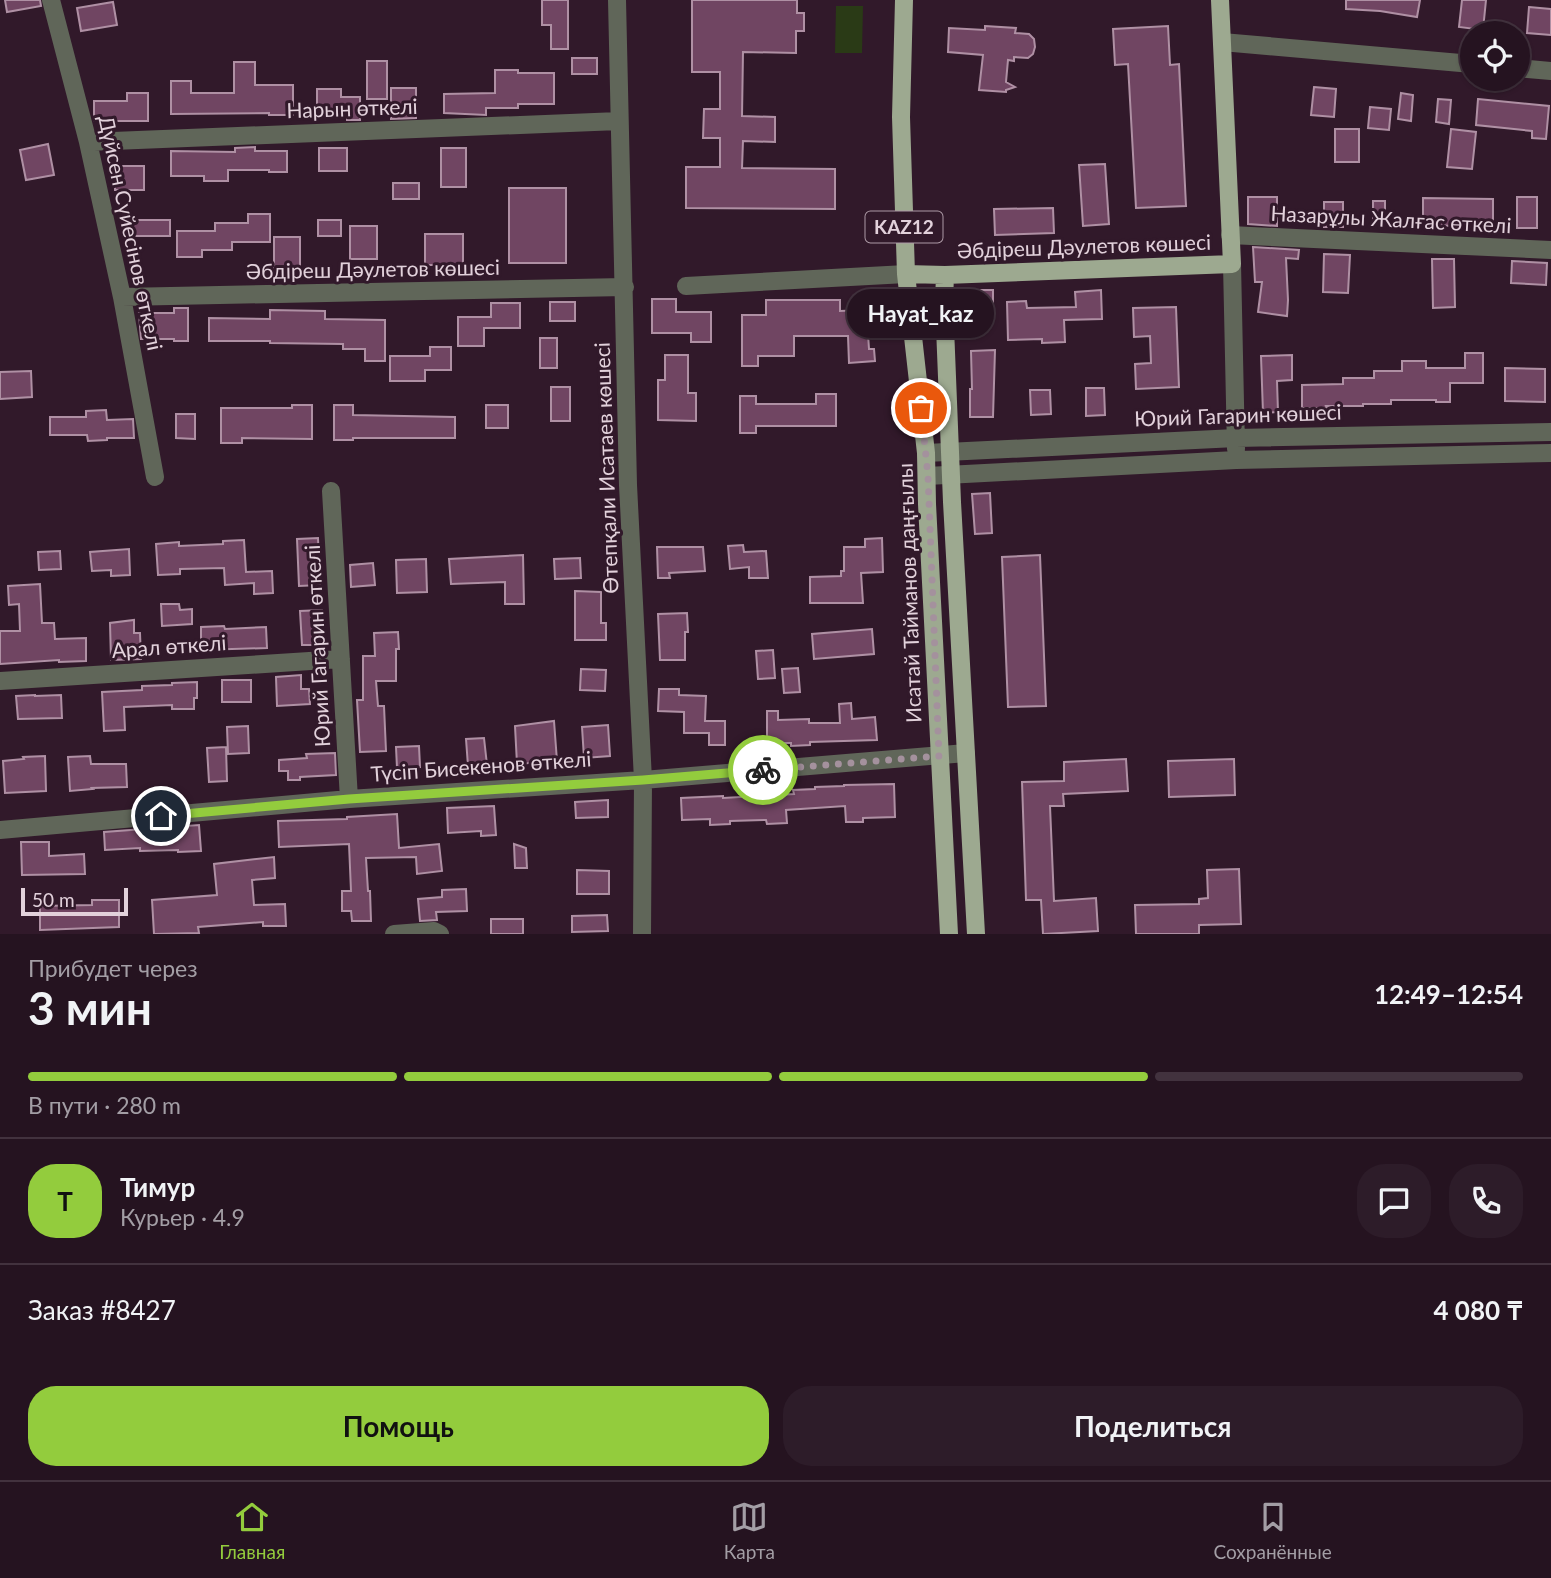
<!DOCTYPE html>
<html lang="ru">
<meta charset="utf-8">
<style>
:root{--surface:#251320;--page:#2d1c29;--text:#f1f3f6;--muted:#a39ea5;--line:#42323e;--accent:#93cc3d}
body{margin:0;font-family:Lato,sans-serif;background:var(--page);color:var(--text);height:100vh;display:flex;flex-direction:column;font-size:26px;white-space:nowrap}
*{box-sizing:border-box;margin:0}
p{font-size:23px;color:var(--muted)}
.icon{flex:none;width:38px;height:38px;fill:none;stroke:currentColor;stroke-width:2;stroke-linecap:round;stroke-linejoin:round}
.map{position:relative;height:934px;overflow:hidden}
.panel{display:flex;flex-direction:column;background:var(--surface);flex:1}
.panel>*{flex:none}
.buttons{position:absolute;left:1460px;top:21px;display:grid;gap:14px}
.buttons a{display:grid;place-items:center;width:70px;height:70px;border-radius:50%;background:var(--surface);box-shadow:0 2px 5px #0004,0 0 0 2px var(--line);font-size:35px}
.scale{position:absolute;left:21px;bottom:18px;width:107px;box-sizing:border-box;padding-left:7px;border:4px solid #e2d1db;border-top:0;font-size:19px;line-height:24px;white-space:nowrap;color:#e2d1db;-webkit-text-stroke:5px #31192a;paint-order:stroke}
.pin{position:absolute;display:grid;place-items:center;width:60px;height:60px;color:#fff;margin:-30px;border:4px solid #fff;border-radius:50%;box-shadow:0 2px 7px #0007}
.courier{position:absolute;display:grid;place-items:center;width:70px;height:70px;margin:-35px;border:5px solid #93cc3d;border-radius:50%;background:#fff;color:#222;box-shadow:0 2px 9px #0007}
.bubble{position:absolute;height:49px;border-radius:24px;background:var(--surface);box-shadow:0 2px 5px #0004,0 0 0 2px var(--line);font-size:23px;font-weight:700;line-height:49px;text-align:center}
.head em{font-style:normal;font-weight:700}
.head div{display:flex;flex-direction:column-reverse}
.head{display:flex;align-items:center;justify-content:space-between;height:119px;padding:0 28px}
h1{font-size:46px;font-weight:700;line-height:52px}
.bar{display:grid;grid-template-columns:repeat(4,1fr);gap:10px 7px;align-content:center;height:84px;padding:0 28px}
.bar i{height:9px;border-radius:5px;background:var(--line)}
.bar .active{background:var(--accent)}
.bar p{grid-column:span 4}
.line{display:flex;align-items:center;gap:18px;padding:0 28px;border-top:2px solid var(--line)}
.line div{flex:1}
.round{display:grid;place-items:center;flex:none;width:74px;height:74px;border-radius:28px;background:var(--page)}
.button{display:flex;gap:14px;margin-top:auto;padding:14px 28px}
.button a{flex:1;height:80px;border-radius:28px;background:var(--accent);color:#111;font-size:28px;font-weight:700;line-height:80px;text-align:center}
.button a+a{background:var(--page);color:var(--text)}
.tab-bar{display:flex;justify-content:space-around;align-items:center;height:98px;border-top:2px solid var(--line);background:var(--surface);font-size:19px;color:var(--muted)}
.tab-bar a{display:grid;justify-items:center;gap:4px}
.tab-bar .active{color:var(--accent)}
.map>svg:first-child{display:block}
.green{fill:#2a3a16}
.building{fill:#704562;stroke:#af90a4;stroke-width:2}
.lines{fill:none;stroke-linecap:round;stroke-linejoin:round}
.minor{stroke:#606659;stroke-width:18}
.major{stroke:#9da990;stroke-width:18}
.done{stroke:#a4919d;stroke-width:7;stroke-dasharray:0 12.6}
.route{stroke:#93cc3d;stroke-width:9}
.labels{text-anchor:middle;stroke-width:6;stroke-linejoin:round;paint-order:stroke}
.shield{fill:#31192a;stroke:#ad9aa6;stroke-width:2}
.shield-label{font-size:19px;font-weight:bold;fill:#e2d1db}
.street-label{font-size:21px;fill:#e2d1db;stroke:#31192a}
</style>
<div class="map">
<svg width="1551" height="934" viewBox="0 0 1551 934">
<rect width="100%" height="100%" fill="#31192a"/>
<path class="green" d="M 836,6 L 863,6 L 862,53 L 835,53 Z"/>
<path class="building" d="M 5,0 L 40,0 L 41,6 L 7,12 Z
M 542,0 L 568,0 L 568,49 L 551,49 L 551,25 L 542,25 Z
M 692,0 L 797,0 L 797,13 L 804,13 L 804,31 L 796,31 L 796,53 L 743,52 L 742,116 L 775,117 L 775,142 L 743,141 L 742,168 L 835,169 L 835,209 L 686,208 L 686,167 L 720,167 L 720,138 L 703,138 L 704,109 L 720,109 L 720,72 L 692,72 Z
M 1346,0 L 1420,0 L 1417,17 L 1380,11 L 1346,9 Z
M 1462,0 L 1486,0 L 1483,30 L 1459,27 Z
M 113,2 L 117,25 L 81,31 L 77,8 Z
M 1529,7 L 1551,9 L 1551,35 L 1527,33 Z
M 985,26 L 1016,28 L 1015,33 L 1029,34 L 1034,39 L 1035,47 L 1033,54 L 1028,58 L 1014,57 L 1014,61 L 1008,60 L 1006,82 L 1015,87 L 1006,90 L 1006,92 L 979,90 L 983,55 L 948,52 L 949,28 L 985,30 Z
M 1168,26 L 1170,65 L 1179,64 L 1186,206 L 1136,208 L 1128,64 L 1115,65 L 1113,29 Z
M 572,58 L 597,58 L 597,74 L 572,74 Z
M 367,61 L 387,61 L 387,99 L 367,99 Z
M 234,62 L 255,62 L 255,85 L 293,85 L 293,115 L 269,115 L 269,113 L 171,114 L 171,81 L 191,81 L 191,93 L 234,93 Z
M 495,70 L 518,70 L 518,73 L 554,73 L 554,104 L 518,104 L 518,108 L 486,108 L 486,115 L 444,113 L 444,94 L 495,93 Z
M 1314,87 L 1336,89 L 1334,117 L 1311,115 Z
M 391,88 L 416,88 L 416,118 L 391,119 Z
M 317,89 L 341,89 L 341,97 L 360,97 L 360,120 L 347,120 L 347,112 L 317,112 Z
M 127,93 L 148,93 L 148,121 L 94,121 L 94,101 L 127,101 Z
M 1401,93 L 1413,95 L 1411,121 L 1398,119 Z
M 1438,99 L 1451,100 L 1449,124 L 1436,122 Z
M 1478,99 L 1549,106 L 1546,139 L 1532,138 L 1532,131 L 1476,125 Z
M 1370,107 L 1391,109 L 1389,130 L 1368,128 Z
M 1335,129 L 1359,129 L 1359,162 L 1335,162 Z
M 1451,129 L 1476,132 L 1472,169 L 1447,167 Z
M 48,144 L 54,175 L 26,180 L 20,150 Z
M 255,147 L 255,151 L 287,151 L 287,172 L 269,172 L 269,170 L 228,170 L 228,181 L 204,181 L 204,176 L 171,176 L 171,151 L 235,152 L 235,148 Z
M 319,148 L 347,148 L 347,171 L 319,171 Z
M 441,148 L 466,148 L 466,187 L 441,187 Z
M 1105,164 L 1109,224 L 1083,226 L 1079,165 Z
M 115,166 L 144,166 L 144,190 L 115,190 Z
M 393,183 L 419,183 L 419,199 L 393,199 Z
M 509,188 L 566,188 L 566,263 L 509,263 Z
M 1248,197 L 1277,197 L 1277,226 L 1248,224 Z
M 1517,197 L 1537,197 L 1537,228 L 1517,228 Z
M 1423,198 L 1493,199 L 1493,227 L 1423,225 Z
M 1373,201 L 1385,201 L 1385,224 L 1373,224 Z
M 1324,202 L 1343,202 L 1343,227 L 1324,227 Z
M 1053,208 L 1054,233 L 995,235 L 994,209 Z
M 248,214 L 270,214 L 270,242 L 232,242 L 232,250 L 202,250 L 202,257 L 177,257 L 177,231 L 215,231 L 215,223 L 248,223 Z
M 130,220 L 170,220 L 170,236 L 130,236 Z
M 318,220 L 341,220 L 341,236 L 318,236 Z
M 350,226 L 377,226 L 377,259 L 350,259 Z
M 425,234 L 463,234 L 463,265 L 425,265 Z
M 274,237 L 300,237 L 300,270 L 274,270 Z
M 1253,247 L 1299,250 L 1298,259 L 1286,258 L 1288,300 L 1287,316 L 1258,312 L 1262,282 L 1255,282 Z
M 1324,254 L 1350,255 L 1348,293 L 1323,292 Z
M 1432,259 L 1454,259 L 1455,307 L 1433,308 Z
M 1512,261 L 1547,263 L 1546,285 L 1511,283 Z
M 965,290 L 993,290 L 993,309 L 966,310 Z
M 1101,290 L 1102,319 L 1064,320 L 1065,342 L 1042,343 L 1042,339 L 1008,340 L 1007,302 L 1026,301 L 1027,308 L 1076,307 L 1075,292 Z
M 652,299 L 676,299 L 676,312 L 711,312 L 711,342 L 691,342 L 691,333 L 652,333 Z
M 766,300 L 840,300 L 840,311 L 862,310 L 863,334 L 868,334 L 869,349 L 874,349 L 875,361 L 849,363 L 848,336 L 794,336 L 794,356 L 758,356 L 758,366 L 742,366 L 742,315 L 766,315 Z
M 550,302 L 575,302 L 575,321 L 550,321 Z
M 491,303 L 520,303 L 520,328 L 484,328 L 484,346 L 458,346 L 458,317 L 491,317 Z
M 1176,307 L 1179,387 L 1136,389 L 1135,364 L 1151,363 L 1150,336 L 1134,337 L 1133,308 Z
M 174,308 L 188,308 L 188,341 L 174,341 L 174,339 L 141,339 L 139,313 L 174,313 Z
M 270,310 L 325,311 L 325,319 L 385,320 L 385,361 L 365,361 L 365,349 L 343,349 L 343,344 L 270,343 L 270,341 L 209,341 L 209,318 L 270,319 Z
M 540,338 L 557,338 L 557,368 L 540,368 Z
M 430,347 L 451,347 L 451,370 L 425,370 L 425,381 L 390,381 L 390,356 L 430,356 Z
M 995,350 L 993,417 L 970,417 L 970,389 L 972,389 L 971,351 Z
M 1465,353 L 1483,353 L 1483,383 L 1450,383 L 1450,402 L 1436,402 L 1436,400 L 1391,400 L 1391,404 L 1363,404 L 1363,406 L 1326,406 L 1327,408 L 1302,408 L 1302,385 L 1343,384 L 1343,378 L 1374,378 L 1374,371 L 1402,371 L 1402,361 L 1426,361 L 1426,368 L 1465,368 Z
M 665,355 L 688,355 L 688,393 L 696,393 L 696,421 L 658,420 L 658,380 L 665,380 Z
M 1292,355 L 1292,380 L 1277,381 L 1278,412 L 1263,413 L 1261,356 Z
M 1505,368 L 1545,369 L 1545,402 L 1505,401 Z
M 31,371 L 32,397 L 0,399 L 0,372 Z
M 551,387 L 570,387 L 570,421 L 551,421 Z
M 1086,388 L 1104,388 L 1105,415 L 1086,416 Z
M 1030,390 L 1050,390 L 1051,414 L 1031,415 Z
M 816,394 L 836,394 L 836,426 L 756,426 L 756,433 L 740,433 L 740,396 L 756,396 L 756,404 L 816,404 Z
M 292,405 L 312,405 L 312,439 L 242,438 L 242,443 L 221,443 L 221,408 L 292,408 Z
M 334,405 L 353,405 L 353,415 L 455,417 L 455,438 L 353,438 L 353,440 L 334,440 Z
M 486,405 L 508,405 L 508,428 L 486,428 Z
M 106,410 L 107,420 L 133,419 L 134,438 L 107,438 L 107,440 L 88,441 L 87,435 L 50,435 L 50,417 L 86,417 L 86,411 Z
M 176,414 L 195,414 L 195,439 L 176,438 Z
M 990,493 L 992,533 L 975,534 L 972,494 Z
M 318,538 L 320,585 L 299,586 L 297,539 Z
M 882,538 L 883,572 L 861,573 L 863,603 L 810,603 L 810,577 L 841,576 L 841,571 L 844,571 L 844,547 L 865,547 L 865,539 Z
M 244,540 L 246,572 L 272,571 L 273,593 L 254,594 L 254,583 L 225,585 L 224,568 L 180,569 L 180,574 L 158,575 L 156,544 L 179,542 L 179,546 L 223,544 L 223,541 Z
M 743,545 L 744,552 L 766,551 L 768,578 L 749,578 L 749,567 L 730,569 L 728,546 Z
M 657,547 L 703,547 L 705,571 L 669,573 L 670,578 L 658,578 Z
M 129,549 L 130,575 L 111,576 L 111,570 L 92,571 L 90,552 Z
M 60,551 L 61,569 L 39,570 L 38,552 Z
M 523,555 L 524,604 L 505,604 L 505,582 L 451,584 L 449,559 Z
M 1040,555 L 1046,706 L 1008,707 L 1002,557 Z
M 580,558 L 581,578 L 555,579 L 554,559 Z
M 426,559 L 427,592 L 397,593 L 396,560 Z
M 373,563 L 375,585 L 351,587 L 350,565 Z
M 40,584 L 42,623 L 54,623 L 55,639 L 86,638 L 86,661 L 59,662 L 59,660 L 0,664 L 0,631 L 20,631 L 19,604 L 9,605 L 8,586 Z
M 575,591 L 601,592 L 601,623 L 606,623 L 606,640 L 575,640 Z
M 161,604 L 179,604 L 180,610 L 192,609 L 192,624 L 162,626 Z
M 322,610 L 324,645 L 302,645 L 300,611 Z
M 687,613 L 688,632 L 685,632 L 685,660 L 660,660 L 658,614 Z
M 134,620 L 134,633 L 140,633 L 141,659 L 111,660 L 110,623 Z
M 224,626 L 225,629 L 266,627 L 267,648 L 201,650 L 201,627 Z
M 872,629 L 874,654 L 814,659 L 812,634 Z
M 398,632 L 399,649 L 396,649 L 396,681 L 376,681 L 378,706 L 384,706 L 386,751 L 360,752 L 357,700 L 363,700 L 363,656 L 375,656 L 374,633 Z
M 773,650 L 775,678 L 758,679 L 756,651 Z
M 798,668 L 800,692 L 784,693 L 782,669 Z
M 581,669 L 606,670 L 605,691 L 580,690 Z
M 301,675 L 301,689 L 309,689 L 310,704 L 277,706 L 276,677 Z
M 222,680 L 251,680 L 251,702 L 222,702 Z
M 197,682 L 197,698 L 194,698 L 194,709 L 172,709 L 172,705 L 124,707 L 125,730 L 104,731 L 102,692 L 142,690 L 142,686 L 172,685 L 172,683 Z
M 659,689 L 679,689 L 679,695 L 706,696 L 705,721 L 725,721 L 725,745 L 709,745 L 709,733 L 684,733 L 684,712 L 658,711 Z
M 35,695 L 35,696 L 61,695 L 62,718 L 18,719 L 16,696 Z
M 851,703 L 852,719 L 875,717 L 877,740 L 810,742 L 810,745 L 791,746 L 791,743 L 767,743 L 767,711 L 778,711 L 778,720 L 809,719 L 809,723 L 840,723 L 839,704 Z
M 554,721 L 557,761 L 517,764 L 515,726 Z
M 608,725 L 610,756 L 584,758 L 582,727 Z
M 248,726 L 249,753 L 228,754 L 227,727 Z
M 484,738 L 487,765 L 468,766 L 466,739 Z
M 419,746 L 420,767 L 397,768 L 396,747 Z
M 226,747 L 227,781 L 209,782 L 207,748 Z
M 335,753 L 336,775 L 300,777 L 300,780 L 288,780 L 288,771 L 279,771 L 279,760 L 307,758 L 306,754 Z
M 45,756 L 46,791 L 5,793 L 3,761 L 24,759 L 23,757 Z
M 90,756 L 91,764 L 126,764 L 127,787 L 92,788 L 93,789 L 70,791 L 68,757 Z
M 1126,759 L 1128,791 L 1063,794 L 1064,806 L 1050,806 L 1054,901 L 1096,898 L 1098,931 L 1043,934 L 1041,900 L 1026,900 L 1022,782 L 1064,781 L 1064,762 Z
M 1234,759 L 1235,795 L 1169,797 L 1168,761 Z
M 894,784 L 895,817 L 863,818 L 863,822 L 846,822 L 845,806 L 786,810 L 787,823 L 767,824 L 766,820 L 730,821 L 730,824 L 710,825 L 710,819 L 682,820 L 681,798 L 723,796 L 723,798 L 758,796 L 794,794 L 793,790 L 815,789 L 815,787 L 844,786 L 844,785 Z
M 608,800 L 608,817 L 576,818 L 575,802 Z
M 494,806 L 496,835 L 481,836 L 481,831 L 448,833 L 447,808 Z
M 397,814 L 399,848 L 439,844 L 442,871 L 417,874 L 416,857 L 366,858 L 368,891 L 370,891 L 371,921 L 352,921 L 351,911 L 342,911 L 342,891 L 351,891 L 349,844 L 279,847 L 278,821 L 347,819 L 347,817 Z
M 199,825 L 201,851 L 178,852 L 178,850 L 140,851 L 140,848 L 105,850 L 104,832 Z
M 21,842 L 49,842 L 49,856 L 84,854 L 85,874 L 22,875 Z
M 514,844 L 526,848 L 527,868 L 515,868 Z
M 274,857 L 275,878 L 252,880 L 254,905 L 285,904 L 286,926 L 263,926 L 263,922 L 198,927 L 199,933 L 154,934 L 152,900 L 217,895 L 214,864 Z
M 1239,869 L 1241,924 L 1199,925 L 1199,934 L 1136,934 L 1135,905 L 1199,904 L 1199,899 L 1208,898 L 1207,870 Z
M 577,870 L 609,871 L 609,894 L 577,894 Z
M 466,889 L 467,911 L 436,912 L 437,920 L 420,921 L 418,899 L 442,897 L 442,890 Z
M 92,900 L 119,900 L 119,927 L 40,930 L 40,906 L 92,905 Z
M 607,915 L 608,931 L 572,932 L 572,916 Z
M 491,919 L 523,919 L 523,934 L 491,934 Z"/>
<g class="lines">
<path class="minor" d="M 51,0 L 88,142 L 122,297 L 155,477
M 617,0 L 628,485 L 643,780 L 642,934
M 1222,42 L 1472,64
M 1517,68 L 1551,71
M 88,142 L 619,121
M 1230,235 L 1551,250
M 1232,264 L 1236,449
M 686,286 L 906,274
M 122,297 L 625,287
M 926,453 L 1236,438 L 1551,432
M 927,476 L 1236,460 L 1551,453
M 331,491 L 349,799
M 0,681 L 341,659
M 0,830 L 349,799 L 643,780 L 966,753
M 394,934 L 434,931 L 440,934"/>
<path class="major" d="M 904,0 L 901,117 L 906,274 L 926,453 L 927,504 L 949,934
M 906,274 L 945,275 L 1232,264 L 1220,0
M 945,275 L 944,302 L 952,502 L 976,934"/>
</g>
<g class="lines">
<path class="done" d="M 763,770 L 939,756 L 928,476 L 921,408"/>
<path class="route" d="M 161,816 L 349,799 L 643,780 L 763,770"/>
</g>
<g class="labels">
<rect class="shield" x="865.5" y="211.5" width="77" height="31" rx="5"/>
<g class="shield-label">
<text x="904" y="234">KAZ12</text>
</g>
<g class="street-label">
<text transform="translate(352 109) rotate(-2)" y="7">Нарын өткелі</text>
<text transform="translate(1391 220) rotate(3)" y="7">Назарұлы Жалғас өткелі</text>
<text transform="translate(130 233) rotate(78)" y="7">Дүйсен Сүйесінов өткелі</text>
<text transform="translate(1084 247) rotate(-2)" y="7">Әбдіреш Дәулетов көшесі</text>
<text transform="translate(373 270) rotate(-1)" y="7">Әбдіреш Дәулетов көшесі</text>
<text transform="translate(1238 416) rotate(-2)" y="7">Юрий Гагарин көшесі</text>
<text transform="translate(607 468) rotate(-92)" y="7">Өтепқали Исатаев көшесі</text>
<text transform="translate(910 593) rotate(-92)" y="7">Исатай Тайманов даңғылы</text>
<text transform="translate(318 646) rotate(-93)" y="7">Юрий Гагарин өткелі</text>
<text transform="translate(169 647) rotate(-4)" y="7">Арал өткелі</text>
<text transform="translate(481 767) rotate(-4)" y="7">Түсіп Бисекенов өткелі</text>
</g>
</g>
</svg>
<div class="buttons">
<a><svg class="icon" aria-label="locate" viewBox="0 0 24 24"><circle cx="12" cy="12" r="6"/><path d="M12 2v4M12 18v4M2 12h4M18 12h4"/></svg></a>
</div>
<div class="scale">50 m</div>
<div class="pin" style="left:921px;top:408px;background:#ea580c"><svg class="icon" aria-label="bag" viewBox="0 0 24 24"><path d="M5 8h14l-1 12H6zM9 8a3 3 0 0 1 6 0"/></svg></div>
<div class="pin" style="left:161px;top:816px;background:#1f2937"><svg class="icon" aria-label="home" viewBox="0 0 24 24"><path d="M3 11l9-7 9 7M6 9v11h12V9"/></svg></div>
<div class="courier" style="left:763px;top:770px"><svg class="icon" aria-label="bike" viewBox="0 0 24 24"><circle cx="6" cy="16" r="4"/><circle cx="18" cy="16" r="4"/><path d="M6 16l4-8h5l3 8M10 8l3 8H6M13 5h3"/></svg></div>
<div class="bubble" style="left:847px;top:289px;width:147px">Hayat_kaz</div>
</div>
<section class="panel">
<div class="head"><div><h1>3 мин</h1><p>Прибудет через</p></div><em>12:49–12:54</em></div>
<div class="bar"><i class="active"></i><i class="active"></i><i class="active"></i><i></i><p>В пути · 280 m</p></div>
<div class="line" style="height:126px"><b class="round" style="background:var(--accent);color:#111">Т</b><div><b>Тимур</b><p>Курьер · 4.9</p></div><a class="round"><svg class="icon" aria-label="chat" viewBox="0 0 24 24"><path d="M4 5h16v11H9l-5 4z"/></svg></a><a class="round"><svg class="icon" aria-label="phone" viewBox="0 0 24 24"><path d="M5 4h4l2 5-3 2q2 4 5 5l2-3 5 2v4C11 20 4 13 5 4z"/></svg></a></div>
<div class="line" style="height:91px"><div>Заказ #8427</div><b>4 080 ₸</b></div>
<div class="button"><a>Помощь</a><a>Поделиться</a></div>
</section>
<nav class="tab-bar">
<a class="active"><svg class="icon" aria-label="home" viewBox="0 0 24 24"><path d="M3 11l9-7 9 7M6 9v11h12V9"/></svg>Главная</a>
<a><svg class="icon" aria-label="map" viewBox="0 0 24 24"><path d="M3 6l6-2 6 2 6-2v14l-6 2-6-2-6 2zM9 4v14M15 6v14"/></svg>Карта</a>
<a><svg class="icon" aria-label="saved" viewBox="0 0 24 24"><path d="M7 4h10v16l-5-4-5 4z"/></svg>Сохранённые</a>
</nav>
